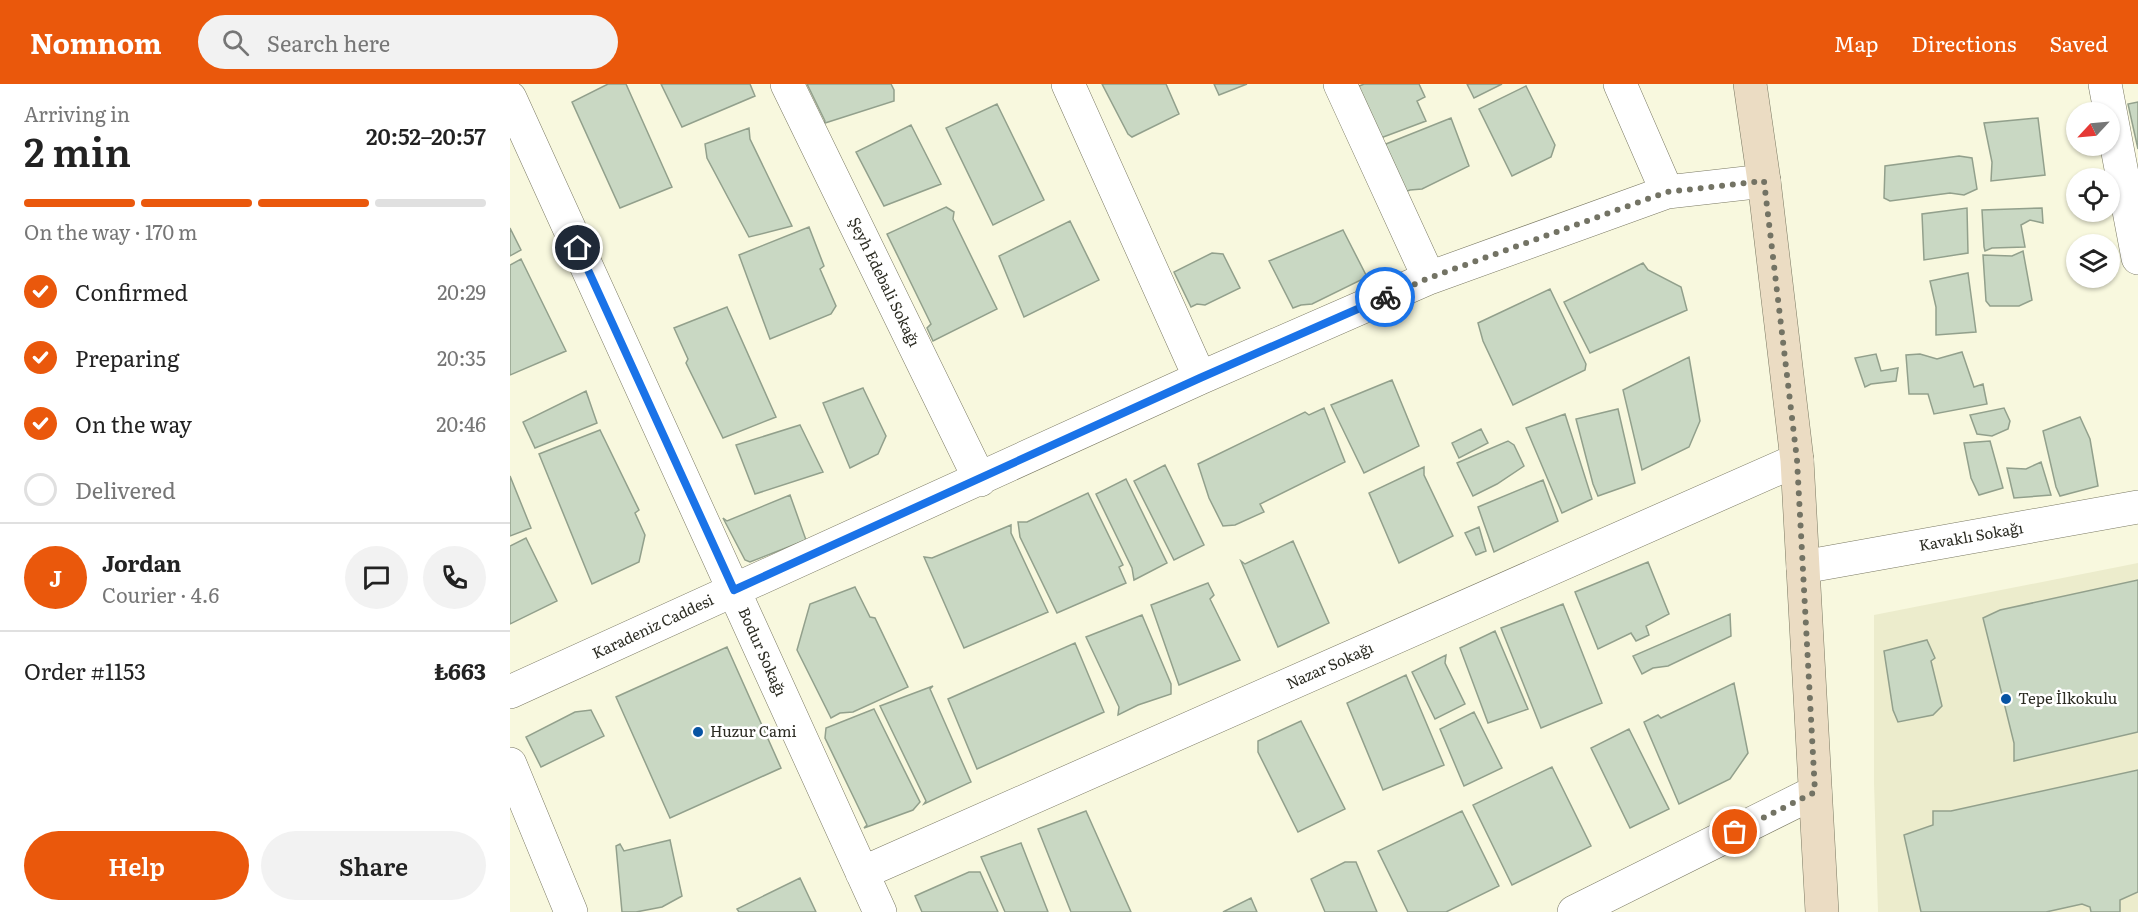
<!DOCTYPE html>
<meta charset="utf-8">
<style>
:root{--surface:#fff;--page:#f2f2f2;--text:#222;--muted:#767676;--line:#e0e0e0;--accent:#ea580c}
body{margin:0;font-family:Literata,serif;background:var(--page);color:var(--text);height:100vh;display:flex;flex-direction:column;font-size:22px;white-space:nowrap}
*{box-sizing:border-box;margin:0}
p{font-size:20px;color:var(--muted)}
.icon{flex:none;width:33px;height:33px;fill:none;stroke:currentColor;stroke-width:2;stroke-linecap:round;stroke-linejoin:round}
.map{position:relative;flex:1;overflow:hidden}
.panel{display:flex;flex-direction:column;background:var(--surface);width:510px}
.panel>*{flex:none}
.needle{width:39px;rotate:244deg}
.buttons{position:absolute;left:1556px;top:18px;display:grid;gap:12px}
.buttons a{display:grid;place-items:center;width:54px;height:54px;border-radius:50%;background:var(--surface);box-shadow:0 2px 4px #0004;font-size:30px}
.pin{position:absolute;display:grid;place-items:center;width:51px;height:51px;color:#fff;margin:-26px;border:3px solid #fff;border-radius:50%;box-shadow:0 2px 6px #0007}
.courier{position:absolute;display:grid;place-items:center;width:60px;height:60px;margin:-30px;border:4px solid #1a73e8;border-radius:50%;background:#fff;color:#222;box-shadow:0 2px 8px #0007}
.summary em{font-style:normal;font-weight:600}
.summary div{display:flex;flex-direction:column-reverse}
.summary{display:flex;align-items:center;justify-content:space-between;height:102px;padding:0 24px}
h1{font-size:39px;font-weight:600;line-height:45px}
.bar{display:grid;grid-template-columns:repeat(4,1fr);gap:9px 6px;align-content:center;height:72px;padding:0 24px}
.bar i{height:8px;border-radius:4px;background:var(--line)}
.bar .current{background:var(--accent)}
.bar p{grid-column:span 4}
.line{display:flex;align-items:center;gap:15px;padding:0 24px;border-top:2px solid var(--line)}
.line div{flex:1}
.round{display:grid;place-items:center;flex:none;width:63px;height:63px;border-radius:32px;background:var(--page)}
ol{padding:0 24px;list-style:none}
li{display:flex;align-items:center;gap:18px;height:66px}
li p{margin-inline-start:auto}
li .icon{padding:6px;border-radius:50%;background:var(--accent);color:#fff;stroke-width:4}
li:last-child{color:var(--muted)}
li i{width:33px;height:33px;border:3px solid var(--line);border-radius:50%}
.cta{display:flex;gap:12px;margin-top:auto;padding:12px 24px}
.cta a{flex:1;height:69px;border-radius:36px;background:var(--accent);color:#fff;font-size:24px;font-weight:600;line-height:69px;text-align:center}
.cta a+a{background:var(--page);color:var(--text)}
header{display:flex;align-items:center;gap:36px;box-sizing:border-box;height:84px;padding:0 30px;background:var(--accent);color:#fff}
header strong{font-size:28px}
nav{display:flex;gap:33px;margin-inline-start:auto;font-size:21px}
.search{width:420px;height:54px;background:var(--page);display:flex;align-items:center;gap:15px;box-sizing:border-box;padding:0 21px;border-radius:33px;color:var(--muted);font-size:22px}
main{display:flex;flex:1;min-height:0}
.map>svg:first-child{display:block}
.built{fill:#ececcc}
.building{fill:#c9d8c3;stroke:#92a08c;stroke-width:1.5}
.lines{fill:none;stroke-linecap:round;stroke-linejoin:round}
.street-casing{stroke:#7a7963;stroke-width:34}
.secondary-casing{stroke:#7a7963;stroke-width:34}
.street{stroke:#fff;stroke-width:33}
.secondary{stroke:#ebdcc3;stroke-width:33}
.done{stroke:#737364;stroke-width:6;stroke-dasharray:0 10.8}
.route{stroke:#1a73e8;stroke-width:8}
.poi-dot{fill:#0754a3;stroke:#fff;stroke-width:2}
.labels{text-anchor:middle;stroke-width:5;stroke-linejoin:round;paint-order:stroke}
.street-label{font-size:15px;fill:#2c2c23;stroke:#fff}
.poi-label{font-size:15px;fill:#2c2c23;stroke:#fff;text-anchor:start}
</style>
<header>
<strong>Nomnom</strong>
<div class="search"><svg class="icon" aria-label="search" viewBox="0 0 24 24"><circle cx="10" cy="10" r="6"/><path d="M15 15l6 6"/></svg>Search here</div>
<nav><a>Map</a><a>Directions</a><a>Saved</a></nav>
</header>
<main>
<section class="panel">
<div class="summary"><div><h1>2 min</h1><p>Arriving in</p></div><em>20:52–20:57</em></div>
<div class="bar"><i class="current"></i><i class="current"></i><i class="current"></i><i></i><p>On the way · 170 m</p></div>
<ol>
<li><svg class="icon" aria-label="check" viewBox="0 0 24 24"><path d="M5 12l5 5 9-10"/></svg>Confirmed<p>20:29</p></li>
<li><svg class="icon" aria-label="check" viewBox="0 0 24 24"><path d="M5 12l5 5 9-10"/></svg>Preparing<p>20:35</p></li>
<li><svg class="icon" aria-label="check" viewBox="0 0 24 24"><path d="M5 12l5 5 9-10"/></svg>On the way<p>20:46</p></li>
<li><i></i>Delivered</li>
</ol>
<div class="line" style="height:108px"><b class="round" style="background:var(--accent);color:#fff">J</b><div><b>Jordan</b><p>Courier · 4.6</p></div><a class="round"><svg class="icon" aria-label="chat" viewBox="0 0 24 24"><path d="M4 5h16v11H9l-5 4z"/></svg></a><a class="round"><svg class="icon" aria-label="phone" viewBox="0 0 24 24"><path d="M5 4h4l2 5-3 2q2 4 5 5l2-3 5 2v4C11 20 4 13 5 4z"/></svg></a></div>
<div class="line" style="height:78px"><div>Order #1153</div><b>₺663</b></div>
<div class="cta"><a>Help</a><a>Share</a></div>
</section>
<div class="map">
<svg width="1628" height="828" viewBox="0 0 1628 828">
<rect width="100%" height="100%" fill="#f8f8de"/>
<path class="built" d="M 1628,479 L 1628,828 L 1368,828 L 1364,699 L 1364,531 Z"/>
<path class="building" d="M 98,0 L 116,0 L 162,103 L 110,124 L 62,18 Z
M 151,0 L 240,0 L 245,12 L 172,43 Z
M 297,0 L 381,0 L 384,6 L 384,17 L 312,40 L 315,37 Z
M 592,0 L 656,0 L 669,30 L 622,53 L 618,50 Z
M 704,0 L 737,0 L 709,11 Z
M 854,0 L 909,0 L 915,13 L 907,17 L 916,37 L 868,55 L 847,3 Z
M 957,0 L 992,0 L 964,14 Z
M 1016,2 L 1045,61 L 1041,73 L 1002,92 L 969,25 Z
M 1628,18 L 1628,65 L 1618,20 Z
M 487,20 L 534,116 L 483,141 L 436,44 Z
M 941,34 L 959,82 L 912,105 L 900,106 L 890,110 L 871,62 Z
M 1528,34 L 1535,91 L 1481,97 L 1482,78 L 1474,39 Z
M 401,41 L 431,100 L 374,122 L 346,68 Z
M 239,44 L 240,55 L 282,142 L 239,153 L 197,74 L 195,60 Z
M 1449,72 L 1462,74 L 1467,105 L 1454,111 L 1440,109 L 1380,117 L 1374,114 L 1375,82 Z
M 436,123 L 444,128 L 443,135 L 487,225 L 423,257 L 417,244 L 421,240 L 377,150 Z
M 1457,124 L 1458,169 L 1414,176 L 1412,130 Z
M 1532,124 L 1533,139 L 1520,136 L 1511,141 L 1515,163 L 1482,164 L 1475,167 L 1474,163 L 1472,126 Z
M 560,137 L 589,196 L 514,233 L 489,172 Z
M 299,143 L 314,182 L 310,185 L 326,222 L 321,230 L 260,255 L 229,171 Z
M 0,144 L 11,166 L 0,172 Z
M 833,146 L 857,193 L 802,220 L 791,221 L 783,224 L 759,177 Z
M 1513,167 L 1522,216 L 1509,222 L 1480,222 L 1476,217 L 1473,171 L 1502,172 Z
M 702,169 L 713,170 L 730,204 L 695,221 L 687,220 L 681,223 L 664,188 Z
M 11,175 L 56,267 L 0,291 L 0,181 Z
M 1133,179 L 1138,186 L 1171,203 L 1177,226 L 1080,269 L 1054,218 Z
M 1458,189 L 1466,248 L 1426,251 L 1426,223 L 1420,197 Z
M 1040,205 L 1076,280 L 1075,286 L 1003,321 L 973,257 L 968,239 Z
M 217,223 L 266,333 L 213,354 L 176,279 L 178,275 L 164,244 Z
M 1452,268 L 1464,303 L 1473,300 L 1477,320 L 1424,330 L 1418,310 L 1399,310 L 1396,271 L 1410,270 L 1427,275 Z
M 1366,270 L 1371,287 L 1388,284 L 1386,297 L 1361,300 L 1355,303 L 1345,274 Z
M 1179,273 L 1190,337 L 1179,363 L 1132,386 L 1113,306 Z
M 882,296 L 909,362 L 854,389 L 821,321 Z
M 353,304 L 376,352 L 368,370 L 340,384 L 313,319 Z
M 76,307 L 87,339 L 25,364 L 13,338 Z
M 814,324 L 835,378 L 750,420 L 754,428 L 725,441 L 713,442 L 699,414 L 688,380 L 795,328 L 799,331 Z
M 1494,324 L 1500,337 L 1498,345 L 1482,352 L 1467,350 L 1460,331 Z
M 1108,325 L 1125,399 L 1088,412 L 1083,400 L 1066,335 Z
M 1055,330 L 1082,415 L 1052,429 L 1016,344 Z
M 1570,333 L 1580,355 L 1588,402 L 1550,412 L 1546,403 L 1533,347 Z
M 290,341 L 313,388 L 245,410 L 226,361 Z
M 971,345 L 978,359 L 949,374 L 942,359 Z
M 90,346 L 129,426 L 125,429 L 135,451 L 129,478 L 82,500 L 29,370 Z
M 998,357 L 1004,361 L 1014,382 L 987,400 L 963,412 L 947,379 Z
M 1480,357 L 1493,404 L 1469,411 L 1461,394 L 1454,359 Z
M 1531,378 L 1541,411 L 1504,414 L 1497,384 L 1516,385 Z
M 655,381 L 694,461 L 664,476 L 624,397 Z
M 914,383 L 914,391 L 943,452 L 889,479 L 859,409 Z
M 0,392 L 21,444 L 0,452 Z
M 616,395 L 657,479 L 624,496 L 622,484 L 586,410 Z
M 1033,396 L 1048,437 L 984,468 L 968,423 Z
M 578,409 L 613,481 L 609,483 L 616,499 L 547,529 L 510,453 L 508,438 L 517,438 Z
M 280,411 L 296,456 L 240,478 L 235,476 L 213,434 L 217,437 Z
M 501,441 L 501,449 L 538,528 L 454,564 L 414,473 L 422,474 Z
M 969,443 L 976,467 L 966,471 L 955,449 Z
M 16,454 L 47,517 L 0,540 L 0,462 Z
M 783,457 L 819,539 L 768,563 L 731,477 L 735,480 Z
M 1138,478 L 1159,530 L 1136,542 L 1139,551 L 1126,557 L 1121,549 L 1088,565 L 1065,508 Z
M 1628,496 L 1628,648 L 1504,677 L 1504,659 L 1473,534 L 1490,526 Z
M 698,499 L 704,511 L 700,515 L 730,576 L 669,601 L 641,521 Z
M 345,503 L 360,533 L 365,534 L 398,603 L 343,628 L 330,629 L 321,634 L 287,566 L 300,520 Z
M 1053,520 L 1092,619 L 1031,644 L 991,544 Z
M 1220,530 L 1221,552 L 1158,582 L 1143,584 L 1132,590 L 1123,572 Z
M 632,531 L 661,600 L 661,610 L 628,621 L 608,631 L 609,623 L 576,553 Z
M 985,547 L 1018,625 L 978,639 L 950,564 Z
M 1417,556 L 1425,574 L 1421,577 L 1432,622 L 1423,631 L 1388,638 L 1383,626 L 1374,567 Z
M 565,559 L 594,628 L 467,685 L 438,615 Z
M 217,563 L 271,684 L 160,734 L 106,613 Z
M 936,571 L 935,579 L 955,620 L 925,635 L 902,588 Z
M 896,591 L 934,681 L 873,706 L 837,619 Z
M 1224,599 L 1238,669 L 1220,695 L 1169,720 L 1134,638 L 1148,631 L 1151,634 Z
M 423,602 L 420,605 L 461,698 L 414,720 L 416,717 L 370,622 Z
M 364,625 L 410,718 L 403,726 L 354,744 L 357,741 L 315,654 L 316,644 Z
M 81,626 L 94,652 L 31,683 L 16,653 L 65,628 Z
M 964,628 L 992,684 L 954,702 L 930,645 Z
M 791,637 L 835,725 L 788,748 L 748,668 L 748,657 Z
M 1119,645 L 1159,725 L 1120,744 L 1081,664 Z
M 1042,683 L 1081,762 L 1002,801 L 963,721 Z
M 1628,686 L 1628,808 L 1610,816 L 1610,828 L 1581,828 L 1580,823 L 1572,820 L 1536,828 L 1411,828 L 1394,751 L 1423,741 L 1423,727 L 1441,727 Z
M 576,727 L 621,828 L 561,828 L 528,745 Z
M 952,727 L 989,802 L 936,828 L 898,828 L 868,767 Z
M 160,756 L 172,812 L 152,823 L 126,828 L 112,828 L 106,762 L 110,760 L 114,767 Z
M 511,759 L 538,828 L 495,828 L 471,773 Z
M 835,778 L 846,778 L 867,828 L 815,828 L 801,795 Z
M 459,788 L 470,788 L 488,828 L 412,828 L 405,812 Z
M 290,794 L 306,828 L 229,828 L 227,825 Z
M 741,814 L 747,828 L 713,828 Z"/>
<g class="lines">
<defs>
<path id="street" d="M 277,0 L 470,396
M 558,0 L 690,294
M 830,0 L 919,194
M 1110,0 L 1157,108
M 1595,0 L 1628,174
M 0,14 L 370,828
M 1293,483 L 1628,423
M 0,608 L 690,294 L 919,194 L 1157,108 L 1254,97
M 0,680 L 61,828
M 352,789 L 1287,376
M 1064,828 L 1305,708"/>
<path id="secondary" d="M 1240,0 L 1254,97 L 1287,376 L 1312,828"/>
</defs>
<use href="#street" class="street-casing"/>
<use href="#secondary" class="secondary-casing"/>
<use href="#street" class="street"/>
<use href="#secondary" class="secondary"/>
</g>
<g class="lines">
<path class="done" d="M 875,213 L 919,194 L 1157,108 L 1254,97 L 1287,376 L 1305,708 L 1225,748"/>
<path class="route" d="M 68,164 L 224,506 L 690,294 L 875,213"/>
</g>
<g class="poi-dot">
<circle cx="1496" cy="615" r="6"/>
<circle cx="188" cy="648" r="6"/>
</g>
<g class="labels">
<g class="street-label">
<text transform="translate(374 198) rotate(64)" y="5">Şeyh Edebali Sokağı</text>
<text transform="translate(1461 453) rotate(-10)" y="5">Kavaklı Sokağı</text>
<text transform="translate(143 543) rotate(-25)" y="5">Karadeniz Caddesi</text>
<text transform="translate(252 568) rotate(66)" y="5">Bodur Sokağı</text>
<text transform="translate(820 582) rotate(-24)" y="5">Nazar Sokağı</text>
</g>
<g class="poi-label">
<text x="1508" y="620">Tepe İlkokulu</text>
<text x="200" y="653">Huzur Cami</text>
</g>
</g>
</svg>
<div class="buttons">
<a><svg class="needle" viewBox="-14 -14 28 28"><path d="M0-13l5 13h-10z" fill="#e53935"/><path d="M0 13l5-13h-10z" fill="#767676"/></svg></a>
<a><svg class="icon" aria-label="locate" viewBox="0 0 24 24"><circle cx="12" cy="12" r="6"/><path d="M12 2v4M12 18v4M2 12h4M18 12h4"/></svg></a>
<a><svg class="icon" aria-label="layers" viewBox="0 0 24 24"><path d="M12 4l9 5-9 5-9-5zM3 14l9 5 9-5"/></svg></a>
</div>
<div class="pin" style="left:1225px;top:748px;background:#ea580c"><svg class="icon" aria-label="bag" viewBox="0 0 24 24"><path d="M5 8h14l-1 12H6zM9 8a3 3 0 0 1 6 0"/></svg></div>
<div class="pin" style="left:68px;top:164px;background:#1f2937"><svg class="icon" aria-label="home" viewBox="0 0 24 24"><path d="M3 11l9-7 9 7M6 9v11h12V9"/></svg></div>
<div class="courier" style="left:875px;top:213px"><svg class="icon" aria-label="bike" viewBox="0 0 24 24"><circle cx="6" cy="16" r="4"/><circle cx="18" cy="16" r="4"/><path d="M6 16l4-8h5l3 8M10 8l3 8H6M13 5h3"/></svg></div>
</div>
</main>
